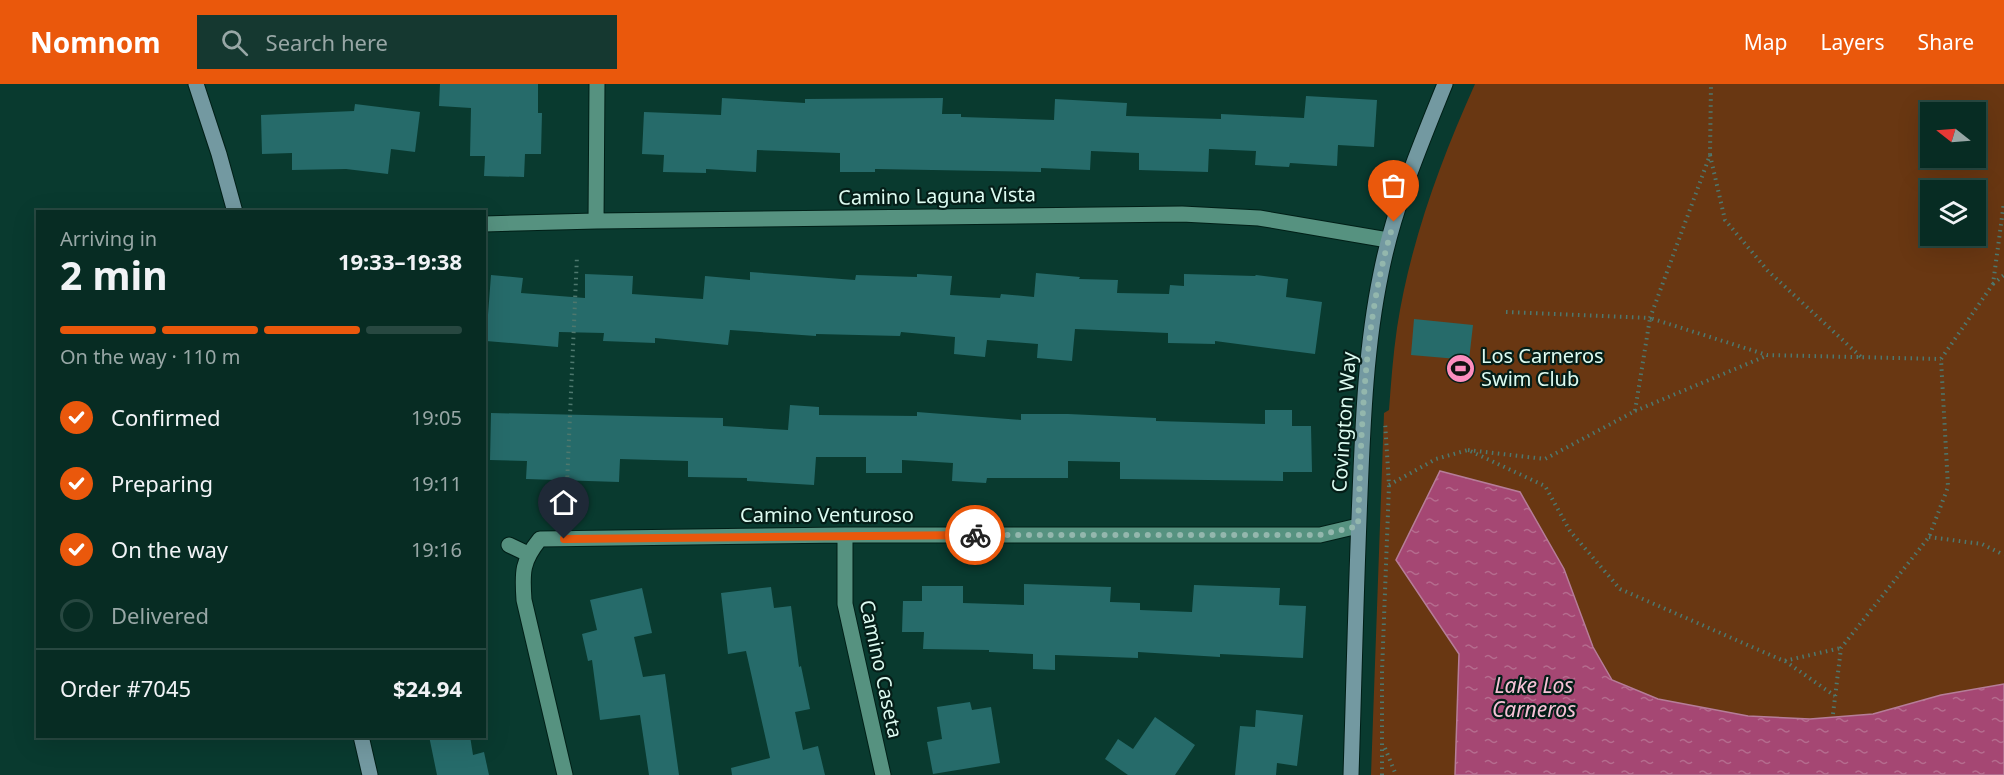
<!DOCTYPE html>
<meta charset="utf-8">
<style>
:root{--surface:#072c23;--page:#153830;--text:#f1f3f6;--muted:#98a7a6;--line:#284841;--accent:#ea580c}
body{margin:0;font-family:"Noto Sans",sans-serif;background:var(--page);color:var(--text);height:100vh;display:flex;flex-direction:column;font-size:22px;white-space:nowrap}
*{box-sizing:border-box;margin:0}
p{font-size:20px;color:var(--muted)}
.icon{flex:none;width:33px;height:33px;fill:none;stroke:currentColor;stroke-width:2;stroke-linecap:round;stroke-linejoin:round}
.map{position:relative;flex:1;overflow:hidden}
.sheet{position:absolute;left:36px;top:126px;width:450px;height:528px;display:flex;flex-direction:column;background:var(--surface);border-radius:0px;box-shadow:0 6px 24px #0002,0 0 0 2px var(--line)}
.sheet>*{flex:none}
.needle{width:39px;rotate:287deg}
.tools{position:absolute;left:1920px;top:18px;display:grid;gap:12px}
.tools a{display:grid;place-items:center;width:66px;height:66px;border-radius:0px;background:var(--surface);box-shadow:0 6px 24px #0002,0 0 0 2px var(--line);font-size:30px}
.pin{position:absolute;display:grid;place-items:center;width:51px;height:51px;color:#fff;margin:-62px -26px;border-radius:50% 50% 50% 0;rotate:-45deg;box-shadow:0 0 6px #0007}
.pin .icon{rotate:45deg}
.courier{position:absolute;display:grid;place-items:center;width:60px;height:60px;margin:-30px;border:4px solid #ea580c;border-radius:50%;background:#fff;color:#222;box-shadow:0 2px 8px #0007}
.head em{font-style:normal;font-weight:700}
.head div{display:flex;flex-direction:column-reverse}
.head{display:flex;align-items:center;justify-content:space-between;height:102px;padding:0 24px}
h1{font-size:39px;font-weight:700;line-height:45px}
.bar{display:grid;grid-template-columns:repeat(4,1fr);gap:9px 6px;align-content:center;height:72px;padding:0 24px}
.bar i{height:8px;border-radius:4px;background:var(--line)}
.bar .active{background:var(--accent)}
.bar p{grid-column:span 4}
.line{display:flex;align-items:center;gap:15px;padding:0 24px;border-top:2px solid var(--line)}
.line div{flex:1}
ol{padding:0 24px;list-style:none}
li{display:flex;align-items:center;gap:18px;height:66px}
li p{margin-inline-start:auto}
li .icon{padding:6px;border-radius:50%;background:var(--accent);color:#fff;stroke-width:4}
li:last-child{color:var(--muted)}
li i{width:33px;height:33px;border:3px solid var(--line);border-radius:50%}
header{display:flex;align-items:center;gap:36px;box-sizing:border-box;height:84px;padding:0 30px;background:var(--accent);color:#fff}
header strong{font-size:28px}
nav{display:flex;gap:33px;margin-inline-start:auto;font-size:21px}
.search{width:420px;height:54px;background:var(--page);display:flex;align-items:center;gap:15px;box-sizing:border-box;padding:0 21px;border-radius:0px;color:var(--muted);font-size:22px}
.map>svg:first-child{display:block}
.grass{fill:#693712;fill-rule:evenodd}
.water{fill:url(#water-ripples);stroke:#b67d99;stroke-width:1.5}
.building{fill:#266b6a}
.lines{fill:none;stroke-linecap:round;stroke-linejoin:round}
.street-casing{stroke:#001f17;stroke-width:17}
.secondary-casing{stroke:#001f17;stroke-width:17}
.path{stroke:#4e786e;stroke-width:4;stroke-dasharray:1.5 4.5;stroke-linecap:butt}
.street{stroke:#569280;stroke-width:15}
.secondary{stroke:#7399a1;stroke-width:15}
.done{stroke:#93b7ad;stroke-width:6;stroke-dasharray:0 10.8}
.route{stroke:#ea580c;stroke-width:8}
.labels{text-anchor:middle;stroke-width:4.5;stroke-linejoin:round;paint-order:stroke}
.street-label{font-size:20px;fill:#ddfbf1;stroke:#051e18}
.poi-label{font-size:20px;fill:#ddfbf1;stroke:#051e18;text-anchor:start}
.water-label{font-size:21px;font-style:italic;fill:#f7c2d7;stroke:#051e18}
</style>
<header>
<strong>Nomnom</strong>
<div class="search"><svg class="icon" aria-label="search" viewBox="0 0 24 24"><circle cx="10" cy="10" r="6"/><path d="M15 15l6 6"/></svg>Search here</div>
<nav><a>Map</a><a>Layers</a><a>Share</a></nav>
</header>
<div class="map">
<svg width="2004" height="691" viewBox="0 0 2004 691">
<defs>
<pattern id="water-ripples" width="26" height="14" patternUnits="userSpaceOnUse" patternTransform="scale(1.5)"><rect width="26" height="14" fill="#a54773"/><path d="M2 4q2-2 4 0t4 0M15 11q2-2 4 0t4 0" fill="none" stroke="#b56c8e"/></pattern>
</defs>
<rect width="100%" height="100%" fill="#093a2f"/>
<path class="grass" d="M 1475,0 L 2004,0 L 2004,691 L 1371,691 L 1384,329 L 1389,326 C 1391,299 1393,271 1397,244 C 1410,159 1440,78 1475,0 ZM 1930,28 L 1976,28 L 1976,74 L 1930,74 ZM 1930,106 L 1976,106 L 1976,152 L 1930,152 Z"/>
<path class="water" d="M 1440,387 L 1520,408 L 1564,485 L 1593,563 L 1612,596 L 1658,615 L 1748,632 L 1810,635 L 1873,630 L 1941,611 L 2004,600 L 2004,691 L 1455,691 L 1459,570 L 1396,476 Z"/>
<path class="building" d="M 440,0 L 538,0 L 538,29 L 542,29 L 541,70 L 525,70 L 524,93 L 484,92 L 485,72 L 470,72 L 471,24 L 439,22 Z
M 1306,12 L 1377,16 L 1374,63 L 1338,61 L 1337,82 L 1290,79 L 1289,83 L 1255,81 L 1256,67 L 1209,65 L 1208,88 L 1139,86 L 1139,69 L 1091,67 L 1090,86 L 1041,84 L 1041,88 L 875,85 L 875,88 L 840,88 L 840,69 L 757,66 L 756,88 L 706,85 L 706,89 L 663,88 L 664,71 L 642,70 L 644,28 L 721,31 L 722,14 L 805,19 L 805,15 L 943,14 L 942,30 L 961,30 L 961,33 L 1054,36 L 1055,15 L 1127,19 L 1126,32 L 1221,35 L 1221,30 L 1304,34 Z
M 355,20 L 420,28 L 415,68 L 391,65 L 388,90 L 346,85 L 292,86 L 292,69 L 262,70 L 261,31 L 354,27 Z
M 750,188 L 855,196 L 856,191 L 917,193 L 917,190 L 952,192 L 950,211 L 1000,214 L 1001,210 L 1034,213 L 1036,189 L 1080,193 L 1079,195 L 1118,196 L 1117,209 L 1169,210 L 1170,201 L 1184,202 L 1184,190 L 1255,192 L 1256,191 L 1288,195 L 1286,213 L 1322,218 L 1315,270 L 1215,257 L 1215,260 L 1168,259 L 1168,249 L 1075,245 L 1072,277 L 1037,274 L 1038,260 L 987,256 L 985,273 L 954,270 L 955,253 L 901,248 L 900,252 L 816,250 L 816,252 L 730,246 L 728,261 L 655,254 L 655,259 L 603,257 L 604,249 L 559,248 L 558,263 L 486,257 L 491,191 L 523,194 L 521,209 L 585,214 L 585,190 L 633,192 L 632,210 L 703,215 L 705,192 L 750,196 Z
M 1414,235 L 1473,241 L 1469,276 L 1411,271 Z
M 790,321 L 819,323 L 819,331 L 917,332 L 917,328 L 1021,336 L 1021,330 L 1068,330 L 1156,334 L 1156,337 L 1265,340 L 1265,326 L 1292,326 L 1292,342 L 1311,342 L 1312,388 L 1283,388 L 1283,397 L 1120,395 L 1120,378 L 1068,377 L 1068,394 L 987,394 L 986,399 L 952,397 L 953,379 L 902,376 L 902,389 L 866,389 L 866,373 L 816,373 L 814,401 L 747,397 L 747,394 L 688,393 L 688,377 L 620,375 L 619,398 L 526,395 L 527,377 L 490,376 L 491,329 L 723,334 L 723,342 L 788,346 Z
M 1024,500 L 1111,503 L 1110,518 L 1140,519 L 1140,526 L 1192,528 L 1194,501 L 1280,504 L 1279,521 L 1306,522 L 1303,574 L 1220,570 L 1220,573 L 1138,568 L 1138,574 L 1055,571 L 1055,586 L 1033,585 L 1033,570 L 989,568 L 989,566 L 923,565 L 924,548 L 902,548 L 903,517 L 922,517 L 922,502 L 963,502 L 963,519 L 1024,521 Z
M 771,503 L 774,524 L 791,522 L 799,583 L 801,582 L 810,625 L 795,628 L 803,666 L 818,662 L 825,691 L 732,691 L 731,684 L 770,674 L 746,567 L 728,570 L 721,509 Z
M 642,504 L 652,549 L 634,553 L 643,593 L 665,590 L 679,691 L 649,691 L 640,631 L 600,636 L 592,576 L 588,577 L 582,550 L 597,546 L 590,516 Z
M 970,618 L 972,626 L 991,623 L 1000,679 L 933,690 L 927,658 L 942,655 L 937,623 Z
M 1256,626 L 1303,631 L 1297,682 L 1277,679 L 1276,691 L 1235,691 L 1240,642 L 1255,643 Z
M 1155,633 L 1195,661 L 1175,691 L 1128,691 L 1105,675 L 1118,655 L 1133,665 Z
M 429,652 L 470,652 L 473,671 L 484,668 L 489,691 L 437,691 Z"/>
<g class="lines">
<defs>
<path id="street" d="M 596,137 L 597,0
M 484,140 L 596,137 L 1182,130 L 1259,134 L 1388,156
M 845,451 L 845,520 L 883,691
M 509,461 L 528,470
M 565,691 L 524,516 C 522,488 522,477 540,455 L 845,451 L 1320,451 L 1358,442"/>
<path id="secondary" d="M 196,0 L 219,70 L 235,128
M 361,652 L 370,691
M 1351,691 C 1354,597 1356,503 1360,410 C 1363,336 1366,261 1381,189 C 1394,123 1420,62 1445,0"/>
</defs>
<use href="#street" class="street-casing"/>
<use href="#secondary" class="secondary-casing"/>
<path class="path" d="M 1710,71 L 1725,136 L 1768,187 L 1861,273
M 1993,200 L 2004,191
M 1506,228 L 1650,234 L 1710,71 L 1711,0
M 1635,327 L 1766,272
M 1468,366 L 1545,375 L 1635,327 L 1650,234 L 1767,271 L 1941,275
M 1389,401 L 1436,375 L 1468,366 L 1545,402 L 1570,447 L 1620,505 L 1784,577 L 1841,564
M 566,423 L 577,172
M 1929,453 L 1982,460 L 2004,471
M 1785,577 L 1835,612
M 1833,630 L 1841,564 L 1929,453 L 1948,403 L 1941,275 L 1993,200 L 2004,118
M 1385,664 L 1396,691
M 1382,691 L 1382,588 L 1389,401 L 1385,338"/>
<use href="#street" class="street"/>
<use href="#secondary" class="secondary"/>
</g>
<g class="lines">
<path class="done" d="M 975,451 L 1320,451 L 1358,442 C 1362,340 1363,236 1394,138"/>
<path class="route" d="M 564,455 L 975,451"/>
</g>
<defs>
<symbol id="stadium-disc" viewBox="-11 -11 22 22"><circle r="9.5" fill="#fd8ebf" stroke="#051e18"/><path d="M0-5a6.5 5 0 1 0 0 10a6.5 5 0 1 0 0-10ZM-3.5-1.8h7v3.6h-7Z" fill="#111"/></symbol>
</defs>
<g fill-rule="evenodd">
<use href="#stadium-disc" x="1444" y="268" width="33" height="33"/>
</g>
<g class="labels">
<g class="street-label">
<text transform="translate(937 112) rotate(-1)" y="7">Camino Laguna Vista</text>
<text transform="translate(1344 338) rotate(-86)" y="7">Covington Way</text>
<text x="827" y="438">Camino Venturoso</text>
<text transform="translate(881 585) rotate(78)" y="7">Camino Caseta</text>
</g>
<g class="poi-label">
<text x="1481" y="279">Los Carneros<tspan x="1481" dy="23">Swim Club</tspan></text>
</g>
<g class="water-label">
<text x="1534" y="609">Lake Los<tspan x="1534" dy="24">Carneros</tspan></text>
</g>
</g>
</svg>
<div class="tools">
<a><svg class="needle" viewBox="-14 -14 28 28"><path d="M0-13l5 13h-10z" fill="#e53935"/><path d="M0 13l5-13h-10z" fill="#98a7a6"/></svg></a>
<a><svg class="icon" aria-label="layers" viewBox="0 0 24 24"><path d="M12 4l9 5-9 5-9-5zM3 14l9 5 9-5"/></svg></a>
</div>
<div class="pin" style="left:1394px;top:138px;background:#ea580c"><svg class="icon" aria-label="bag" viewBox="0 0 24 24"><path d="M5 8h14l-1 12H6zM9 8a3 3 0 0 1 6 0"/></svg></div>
<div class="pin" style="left:564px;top:455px;background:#1f2937"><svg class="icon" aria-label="home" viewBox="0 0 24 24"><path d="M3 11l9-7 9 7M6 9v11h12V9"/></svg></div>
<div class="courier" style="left:975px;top:451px"><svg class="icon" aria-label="bike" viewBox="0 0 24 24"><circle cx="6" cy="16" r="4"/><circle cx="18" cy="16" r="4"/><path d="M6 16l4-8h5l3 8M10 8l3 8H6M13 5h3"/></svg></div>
<section class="sheet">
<div class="head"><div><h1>2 min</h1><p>Arriving in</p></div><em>19:33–19:38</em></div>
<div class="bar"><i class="active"></i><i class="active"></i><i class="active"></i><i></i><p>On the way · 110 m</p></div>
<ol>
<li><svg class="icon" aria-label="check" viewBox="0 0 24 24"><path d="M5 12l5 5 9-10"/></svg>Confirmed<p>19:05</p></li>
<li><svg class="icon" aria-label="check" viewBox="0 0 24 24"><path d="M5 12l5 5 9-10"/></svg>Preparing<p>19:11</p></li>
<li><svg class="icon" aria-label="check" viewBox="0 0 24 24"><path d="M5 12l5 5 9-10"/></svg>On the way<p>19:16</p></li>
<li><i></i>Delivered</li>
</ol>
<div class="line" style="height:78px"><div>Order #7045</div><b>$24.94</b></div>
</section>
</div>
